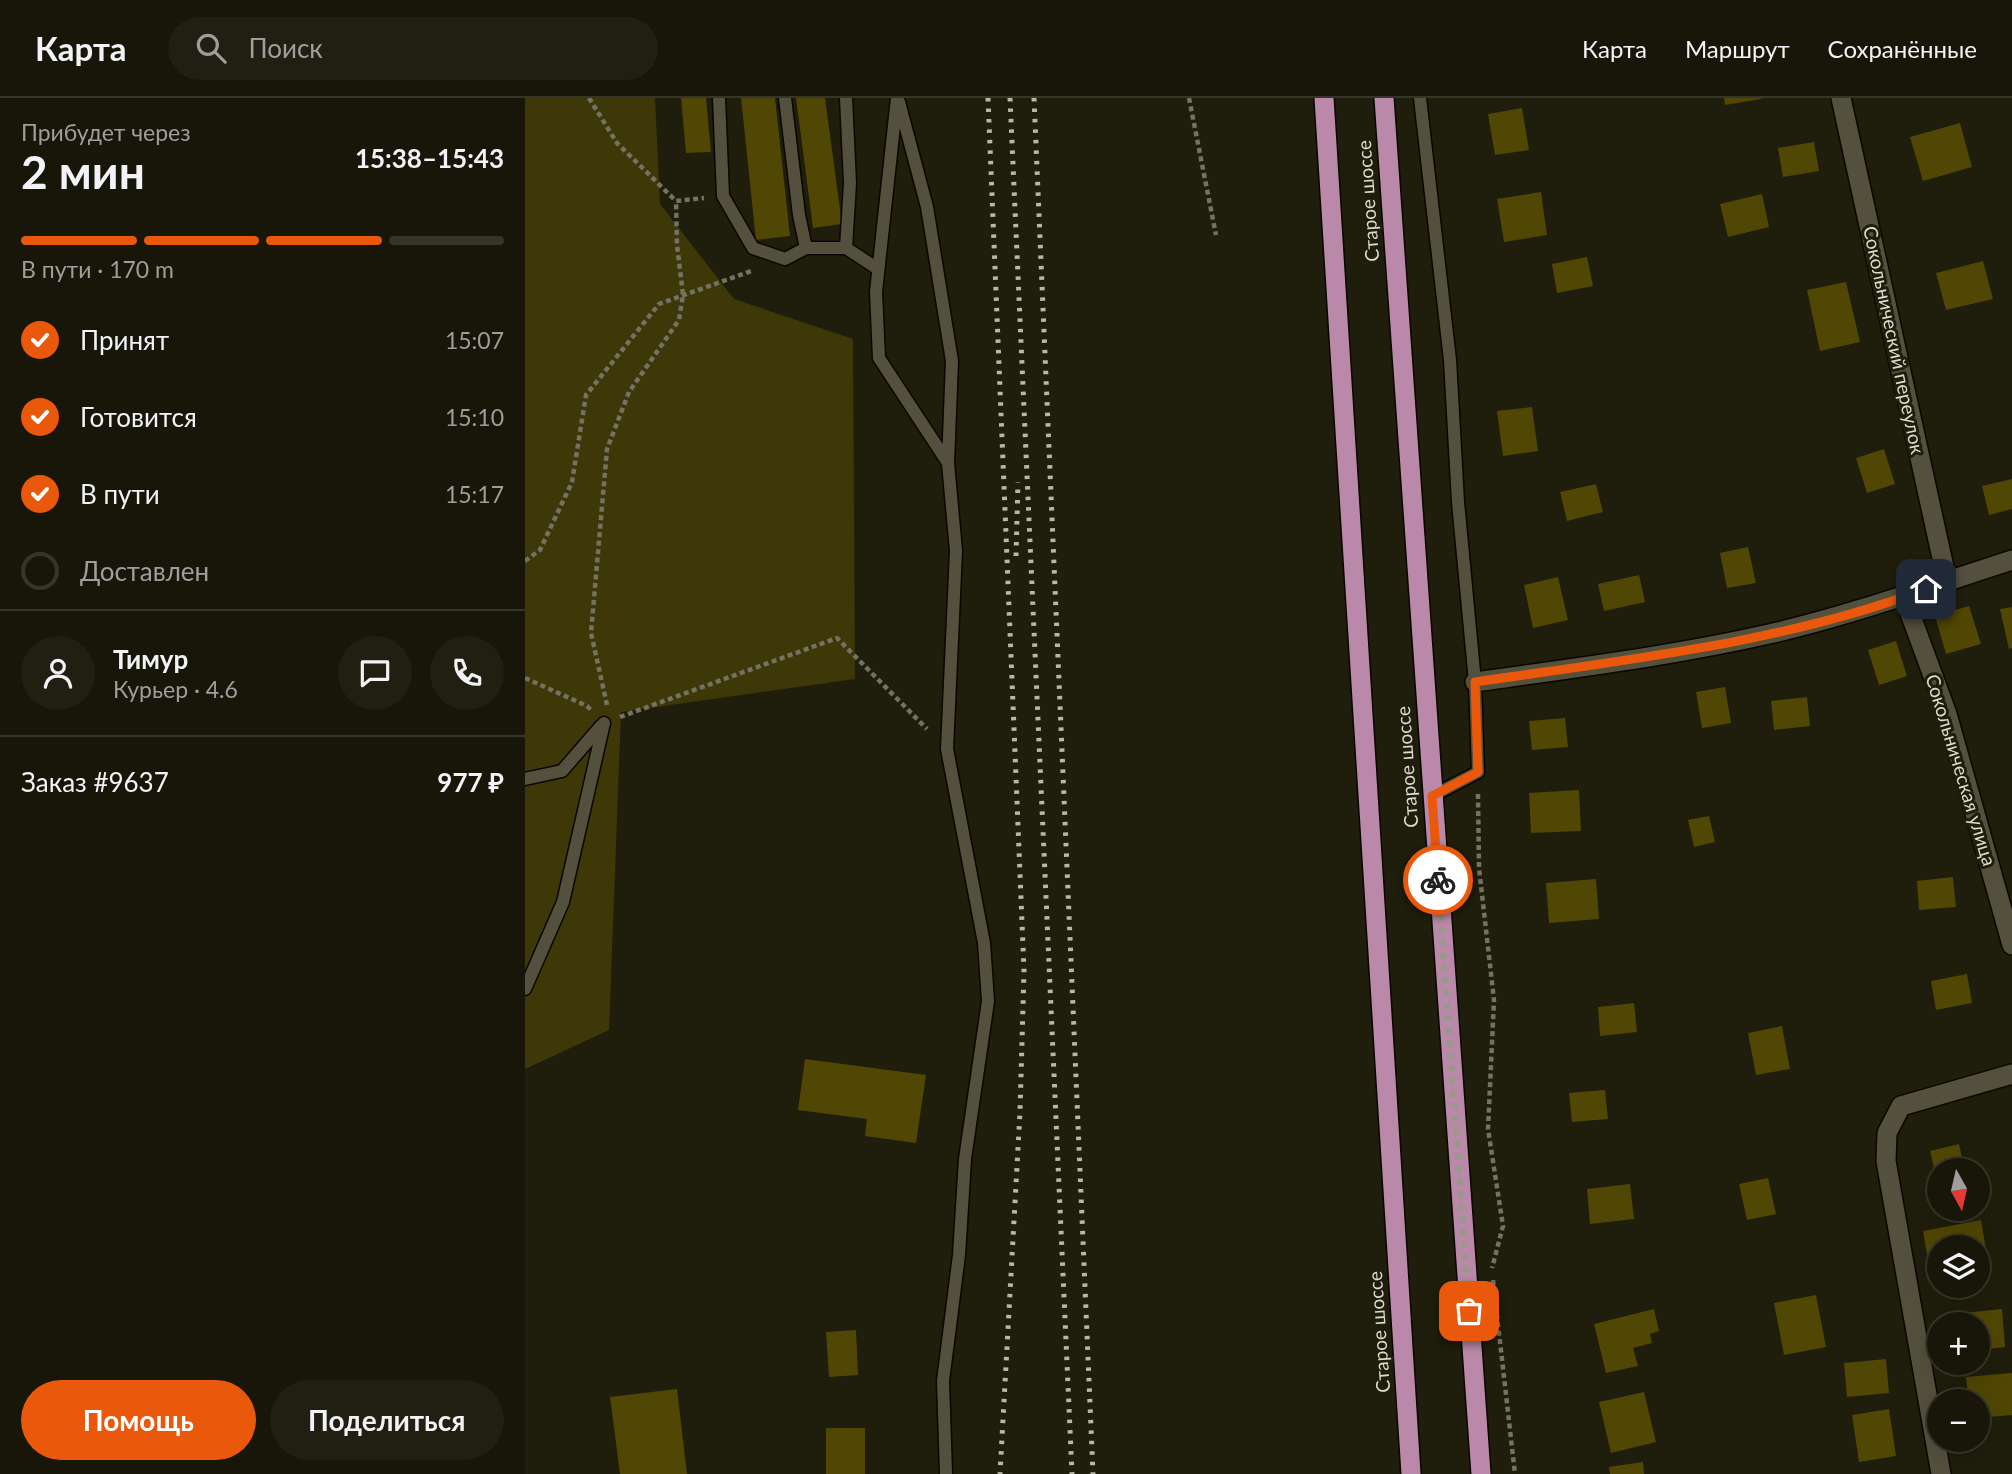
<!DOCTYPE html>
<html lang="ru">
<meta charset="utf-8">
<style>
:root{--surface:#171608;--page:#201f12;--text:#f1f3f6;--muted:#9e9f9c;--line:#363529;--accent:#ea580c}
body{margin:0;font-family:Lato,sans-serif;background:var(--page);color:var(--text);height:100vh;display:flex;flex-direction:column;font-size:26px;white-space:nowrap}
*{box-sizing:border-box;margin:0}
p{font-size:23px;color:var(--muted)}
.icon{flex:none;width:38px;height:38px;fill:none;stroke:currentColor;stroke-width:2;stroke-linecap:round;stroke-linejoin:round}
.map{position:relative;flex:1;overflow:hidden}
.drawer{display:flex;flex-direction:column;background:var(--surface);width:525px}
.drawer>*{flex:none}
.needle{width:46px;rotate:172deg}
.controls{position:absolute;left:1402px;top:1060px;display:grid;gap:14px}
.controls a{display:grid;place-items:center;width:63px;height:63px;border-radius:50%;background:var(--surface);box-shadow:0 7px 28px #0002,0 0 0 2px var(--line);font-size:35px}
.pin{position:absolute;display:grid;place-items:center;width:60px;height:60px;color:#fff;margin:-30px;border-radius:14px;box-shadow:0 4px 10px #0006}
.courier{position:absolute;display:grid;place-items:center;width:70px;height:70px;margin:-35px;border:5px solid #ea580c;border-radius:50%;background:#fff;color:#222;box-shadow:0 2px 9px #0007}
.overview em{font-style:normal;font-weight:700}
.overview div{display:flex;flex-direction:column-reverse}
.overview{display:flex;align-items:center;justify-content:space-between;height:119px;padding:0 21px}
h1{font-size:46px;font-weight:700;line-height:52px}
.bar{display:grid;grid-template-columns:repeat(4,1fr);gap:10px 7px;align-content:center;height:84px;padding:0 21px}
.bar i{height:9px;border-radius:5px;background:var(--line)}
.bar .selected{background:var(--accent)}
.bar p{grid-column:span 4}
.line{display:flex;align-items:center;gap:18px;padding:0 21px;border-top:2px solid var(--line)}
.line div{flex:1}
.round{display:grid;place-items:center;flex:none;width:74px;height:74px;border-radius:37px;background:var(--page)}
ol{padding:0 21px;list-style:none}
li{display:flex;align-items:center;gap:21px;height:77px}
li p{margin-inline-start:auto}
li .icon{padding:7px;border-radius:50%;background:var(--accent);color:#fff;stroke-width:4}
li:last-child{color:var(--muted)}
li i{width:38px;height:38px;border:4px solid var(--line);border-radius:50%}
.action{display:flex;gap:14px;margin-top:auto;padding:14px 21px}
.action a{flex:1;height:80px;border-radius:42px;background:var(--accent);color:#fff;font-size:28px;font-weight:700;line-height:80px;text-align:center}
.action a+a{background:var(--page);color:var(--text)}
header{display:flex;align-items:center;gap:42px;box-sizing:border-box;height:98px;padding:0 35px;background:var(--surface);border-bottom:2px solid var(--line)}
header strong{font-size:33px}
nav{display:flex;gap:38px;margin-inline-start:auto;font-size:24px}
.search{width:490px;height:63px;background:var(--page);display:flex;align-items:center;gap:18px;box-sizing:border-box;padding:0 24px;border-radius:38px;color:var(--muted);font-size:26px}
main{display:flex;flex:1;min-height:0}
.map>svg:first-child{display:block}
.green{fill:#3e3809}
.building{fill:#504704}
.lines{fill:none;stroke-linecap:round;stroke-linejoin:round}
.service-casing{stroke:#090700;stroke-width:15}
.minor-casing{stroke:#090700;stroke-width:22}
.trunk-casing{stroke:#090700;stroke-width:22}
.path{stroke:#737263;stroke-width:4.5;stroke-dasharray:5 3.5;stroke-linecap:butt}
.service{stroke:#53503d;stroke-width:12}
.minor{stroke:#53503d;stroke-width:19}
.trunk{stroke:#ba89a9;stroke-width:19}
.rail{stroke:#b8b7aa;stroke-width:5;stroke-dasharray:3.5 7;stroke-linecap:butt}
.done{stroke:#9a988b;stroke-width:7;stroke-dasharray:0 12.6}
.route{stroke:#ea580c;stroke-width:9}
.labels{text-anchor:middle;stroke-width:6;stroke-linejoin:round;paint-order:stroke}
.street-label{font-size:19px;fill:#dcdbd0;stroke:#1f1d0b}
</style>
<header>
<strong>Карта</strong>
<div class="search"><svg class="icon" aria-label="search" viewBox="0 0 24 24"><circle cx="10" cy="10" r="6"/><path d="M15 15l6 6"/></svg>Поиск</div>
<nav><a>Карта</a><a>Маршрут</a><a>Сохранённые</a></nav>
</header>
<main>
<section class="drawer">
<div class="overview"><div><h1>2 мин</h1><p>Прибудет через</p></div><em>15:38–15:43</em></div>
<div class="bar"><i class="selected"></i><i class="selected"></i><i class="selected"></i><i></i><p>В пути · 170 m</p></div>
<ol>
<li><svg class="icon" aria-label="check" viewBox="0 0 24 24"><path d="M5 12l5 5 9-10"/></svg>Принят<p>15:07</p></li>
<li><svg class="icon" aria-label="check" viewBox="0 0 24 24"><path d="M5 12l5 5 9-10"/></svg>Готовится<p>15:10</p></li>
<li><svg class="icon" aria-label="check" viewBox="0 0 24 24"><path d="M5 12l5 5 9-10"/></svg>В пути<p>15:17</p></li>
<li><i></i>Доставлен</li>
</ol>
<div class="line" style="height:126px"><a class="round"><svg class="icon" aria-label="person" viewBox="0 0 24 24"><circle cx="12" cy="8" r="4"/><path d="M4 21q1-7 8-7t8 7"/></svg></a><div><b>Тимур</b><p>Курьер · 4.6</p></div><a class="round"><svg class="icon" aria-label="chat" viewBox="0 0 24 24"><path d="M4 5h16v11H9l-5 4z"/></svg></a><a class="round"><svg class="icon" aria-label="phone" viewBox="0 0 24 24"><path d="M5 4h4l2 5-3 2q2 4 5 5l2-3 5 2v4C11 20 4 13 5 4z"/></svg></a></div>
<div class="line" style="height:91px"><div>Заказ #9637</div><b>977 ₽</b></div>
<div class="action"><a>Помощь</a><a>Поделиться</a></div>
</section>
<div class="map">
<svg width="1487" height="1376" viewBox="0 0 1487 1376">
<rect width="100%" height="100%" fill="#1f1d0b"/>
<path class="green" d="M 0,0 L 130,0 L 135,106 L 209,201 L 328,241 L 330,581 L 96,614 L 84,932 L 0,971 Z"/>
<path class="building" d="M 156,0 L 181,0 L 186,54 L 161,55 Z
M 216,0 L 250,0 L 265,138 L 231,142 Z
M 271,0 L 300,0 L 317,126 L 288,130 Z
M 1199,0 L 1236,0 L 1236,1 L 1200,7 Z
M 997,10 L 1004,52 L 970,57 L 963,16 Z
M 1435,25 L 1447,69 L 1398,83 L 1385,39 Z
M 1289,44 L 1294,73 L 1258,79 L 1253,50 Z
M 1016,94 L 1022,137 L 979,144 L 972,101 Z
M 1237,96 L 1244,129 L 1203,139 L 1195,106 Z
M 1062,159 L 1068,188 L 1032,195 L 1027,166 Z
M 1458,163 L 1468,201 L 1421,212 L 1411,175 Z
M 1321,184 L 1335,244 L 1295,253 L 1282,192 Z
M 1007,309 L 1013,353 L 978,358 L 972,313 Z
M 1359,351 L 1370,386 L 1342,395 L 1331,360 Z
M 1487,381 L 1487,411 L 1464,417 L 1457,388 Z
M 1071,386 L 1078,414 L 1042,423 L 1035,394 Z
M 1223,449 L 1231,485 L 1202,490 L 1195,455 Z
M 1114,477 L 1120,504 L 1079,513 L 1073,486 Z
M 1033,479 L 1043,522 L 1008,530 L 999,487 Z
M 1444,508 L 1456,546 L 1421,556 L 1410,518 Z
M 1487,509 L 1487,550 L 1484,551 L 1475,511 Z
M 1371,543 L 1382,578 L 1354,587 L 1343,552 Z
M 1200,589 L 1206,625 L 1177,630 L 1171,594 Z
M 1282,599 L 1285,628 L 1249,632 L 1246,603 Z
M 1040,620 L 1043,649 L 1007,652 L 1004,623 Z
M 1054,692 L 1056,733 L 1006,735 L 1004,695 Z
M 1184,718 L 1190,744 L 1169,749 L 1163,722 Z
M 1428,779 L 1431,809 L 1394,812 L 1392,783 Z
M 1071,781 L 1074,821 L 1024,825 L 1021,785 Z
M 1442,876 L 1447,905 L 1411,912 L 1406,883 Z
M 1109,905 L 1112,934 L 1075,938 L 1073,909 Z
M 1257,928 L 1265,971 L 1231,977 L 1223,935 Z
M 280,961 L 401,977 L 391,1045 L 340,1038 L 342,1021 L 273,1012 Z
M 1080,992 L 1083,1021 L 1047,1024 L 1044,995 Z
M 1434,1046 L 1440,1073 L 1414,1073 L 1413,1087 L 1405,1053 Z
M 1243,1080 L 1251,1116 L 1222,1122 L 1214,1086 Z
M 1105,1086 L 1109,1121 L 1065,1126 L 1062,1091 Z
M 1456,1122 L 1461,1152 L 1414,1150 L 1414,1160 L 1403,1162 L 1398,1133 Z
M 1291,1197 L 1301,1249 L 1259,1257 L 1249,1205 Z
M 1129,1211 L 1134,1233 L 1125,1236 L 1127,1245 L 1108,1250 L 1113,1268 L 1081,1275 L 1069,1226 Z
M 1477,1211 L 1480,1249 L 1452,1252 L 1452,1227 L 1430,1227 L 1429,1216 Z
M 331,1232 L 333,1277 L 304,1279 L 301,1234 Z
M 1361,1261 L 1364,1295 L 1322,1299 L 1319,1265 Z
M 1487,1275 L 1487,1317 L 1452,1320 L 1452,1304 L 1444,1304 L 1441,1279 Z
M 152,1291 L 162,1376 L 95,1376 L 85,1299 Z
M 1119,1294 L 1131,1344 L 1086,1355 L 1074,1304 Z
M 1364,1311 L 1371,1358 L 1334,1364 L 1327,1317 Z
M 301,1330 L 340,1330 L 340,1376 L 301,1376 Z
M 1118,1364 L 1119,1376 L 1085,1376 L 1084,1369 Z"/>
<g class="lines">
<defs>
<path id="service" d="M 194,0 L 198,98 L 228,150 L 260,161 L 281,150
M 260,0 L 274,117 L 281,150 L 321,150 L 353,171
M 321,0 L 325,85 L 321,150
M 372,0 L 351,194 L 354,260 L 423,365 L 431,453 L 422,651 L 459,845 L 463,903 L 440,1061 L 434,1157 L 418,1283 L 421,1376
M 895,0 L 925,262 L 933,404 L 950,584 L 953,674 L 907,698
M 374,4 L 402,109 L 427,263 L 423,365
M 0,681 L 37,673 L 76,628
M 0,891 L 38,804 L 79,625"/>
<path id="minor" d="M 1316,0 L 1422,483
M 1379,499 L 1422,616 L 1487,847
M 950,584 C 1048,570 1147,558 1244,536 C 1327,517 1406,488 1487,462
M 1416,1376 L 1361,1063 L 1362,1035 L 1376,1008 L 1487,976"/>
<path id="trunk" d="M 799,0 L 886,1376
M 859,0 L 956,1376"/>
</defs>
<use href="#service" class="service-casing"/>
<use href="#minor" class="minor-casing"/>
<use href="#trunk" class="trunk-casing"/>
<path class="path" d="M 64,0 L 92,45 L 151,103 L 179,100
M 664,0 L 691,137
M 0,463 L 15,452 L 47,384 L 61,297 L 134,206 L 229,172
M 0,580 L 62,608 L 68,614
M 82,607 L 66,535 L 82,351 L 104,294 L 154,222 L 158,197 L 152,147 L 151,103
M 95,619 L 312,540 L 402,631
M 953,696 L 954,770 L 969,902 L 963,1031 L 978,1128 L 967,1170
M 968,1182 L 990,1376"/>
<use href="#service" class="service"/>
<use href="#minor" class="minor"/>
<use href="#trunk" class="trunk"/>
<path class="rail" d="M 463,0 L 499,873 L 495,1014 L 475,1376
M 485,0 L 547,1376
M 509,0 L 568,1376
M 491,458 L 493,384"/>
</g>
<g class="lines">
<path class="done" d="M 913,782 L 944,1213"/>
<path class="route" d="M 913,782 L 907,698 L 953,674 L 950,584 C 1099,562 1259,545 1401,491"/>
</g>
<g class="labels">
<g class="street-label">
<text transform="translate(843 103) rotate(-94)" y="7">Старое шоссе</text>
<text transform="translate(1369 242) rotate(78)" y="7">Сокольнический переулок</text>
<text transform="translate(882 669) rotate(-94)" y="7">Старое шоссе</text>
<text transform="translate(1436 672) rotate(73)" y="7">Сокольническая улица</text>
<text transform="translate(854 1234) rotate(-94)" y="7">Старое шоссе</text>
</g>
</g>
</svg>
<div class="controls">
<a><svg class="needle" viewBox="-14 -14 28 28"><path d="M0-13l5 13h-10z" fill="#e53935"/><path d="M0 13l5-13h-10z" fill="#9e9f9c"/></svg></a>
<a><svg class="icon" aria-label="layers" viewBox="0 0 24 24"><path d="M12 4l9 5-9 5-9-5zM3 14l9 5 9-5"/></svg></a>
<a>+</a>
<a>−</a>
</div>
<div class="pin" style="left:944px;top:1213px;background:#ea580c"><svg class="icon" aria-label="bag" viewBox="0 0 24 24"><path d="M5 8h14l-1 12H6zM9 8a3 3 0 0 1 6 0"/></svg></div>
<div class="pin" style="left:1401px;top:491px;background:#1f2937"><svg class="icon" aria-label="home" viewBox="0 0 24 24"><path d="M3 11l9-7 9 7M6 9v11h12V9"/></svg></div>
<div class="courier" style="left:913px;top:782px"><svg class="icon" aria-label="bike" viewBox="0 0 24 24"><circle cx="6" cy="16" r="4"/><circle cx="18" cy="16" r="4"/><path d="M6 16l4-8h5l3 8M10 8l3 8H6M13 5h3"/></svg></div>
</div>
</main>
